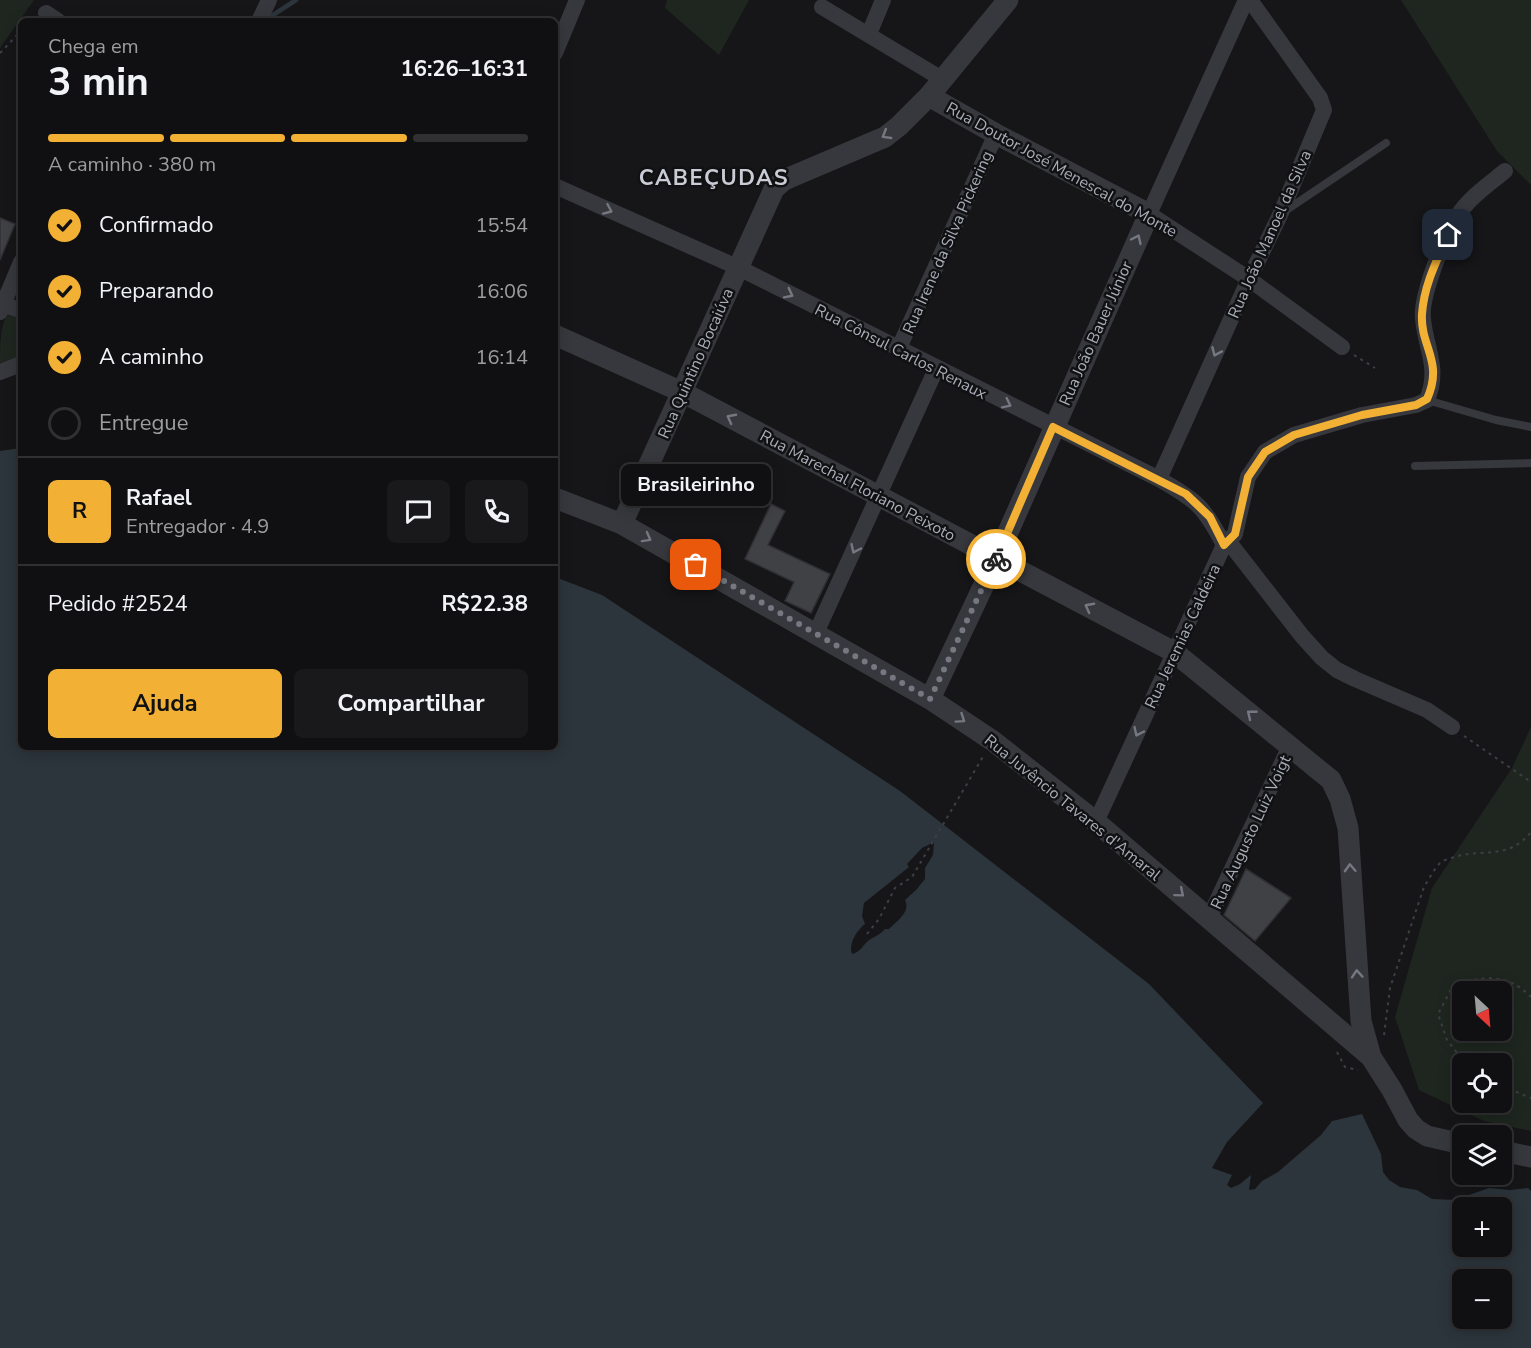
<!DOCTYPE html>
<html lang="pt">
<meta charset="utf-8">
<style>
:root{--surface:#101012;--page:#19191b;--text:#f1f3f6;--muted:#9c9d9f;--line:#303032;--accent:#f2b134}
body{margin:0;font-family:"Nunito Sans",sans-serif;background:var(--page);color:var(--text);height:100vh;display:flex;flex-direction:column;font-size:22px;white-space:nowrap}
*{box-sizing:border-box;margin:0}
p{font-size:20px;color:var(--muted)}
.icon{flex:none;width:33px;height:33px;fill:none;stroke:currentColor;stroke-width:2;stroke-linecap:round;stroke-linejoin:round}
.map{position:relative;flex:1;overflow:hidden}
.details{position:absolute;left:18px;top:18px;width:540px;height:732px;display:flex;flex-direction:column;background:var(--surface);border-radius:9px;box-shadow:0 3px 15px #0003,0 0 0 2px var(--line)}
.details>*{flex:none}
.needle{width:39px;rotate:154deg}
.tools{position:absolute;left:1452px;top:981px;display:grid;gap:12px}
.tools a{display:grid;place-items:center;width:60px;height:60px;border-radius:9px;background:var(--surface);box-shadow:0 3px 15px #0003,0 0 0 2px var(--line);font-size:30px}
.pin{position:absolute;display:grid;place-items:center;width:51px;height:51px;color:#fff;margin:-26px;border-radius:12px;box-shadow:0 3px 9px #0006}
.courier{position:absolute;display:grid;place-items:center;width:60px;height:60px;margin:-30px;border:4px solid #f2b134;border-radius:50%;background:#fff;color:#222;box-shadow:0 2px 8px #0007}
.bubble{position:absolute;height:42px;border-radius:9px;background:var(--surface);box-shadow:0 3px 15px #0003,0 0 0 2px var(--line);font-size:20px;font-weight:700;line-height:42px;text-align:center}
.summary em{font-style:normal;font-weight:700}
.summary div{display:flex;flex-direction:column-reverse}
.summary{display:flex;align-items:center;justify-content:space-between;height:102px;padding:0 30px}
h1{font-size:39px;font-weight:700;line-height:45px}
.bar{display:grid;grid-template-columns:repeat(4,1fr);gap:9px 6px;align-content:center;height:72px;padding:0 30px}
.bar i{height:8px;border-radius:4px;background:var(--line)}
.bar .active{background:var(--accent)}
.bar p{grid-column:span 4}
.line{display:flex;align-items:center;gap:15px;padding:0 30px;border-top:2px solid var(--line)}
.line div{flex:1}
.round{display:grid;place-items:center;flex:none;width:63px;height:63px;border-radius:9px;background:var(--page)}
ol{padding:0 30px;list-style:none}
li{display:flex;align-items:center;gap:18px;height:66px}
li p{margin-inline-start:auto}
li .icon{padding:6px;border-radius:50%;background:var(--accent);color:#111;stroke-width:4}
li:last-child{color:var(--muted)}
li i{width:33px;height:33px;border:3px solid var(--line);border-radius:50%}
.cta{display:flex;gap:12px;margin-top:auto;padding:12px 30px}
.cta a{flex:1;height:69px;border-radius:9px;background:var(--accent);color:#111;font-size:24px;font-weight:700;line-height:69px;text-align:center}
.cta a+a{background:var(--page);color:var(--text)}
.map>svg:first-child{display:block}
.green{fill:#1e261f;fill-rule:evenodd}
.water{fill:#2c353c;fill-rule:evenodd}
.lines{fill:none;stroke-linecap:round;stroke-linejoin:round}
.stream{stroke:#2c353c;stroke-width:4.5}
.building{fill:#404145;stroke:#303034;stroke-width:1.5}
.path{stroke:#3d3f44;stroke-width:2;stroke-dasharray:3 4.5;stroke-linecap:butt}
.service{stroke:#37383d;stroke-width:8}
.minor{stroke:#37383d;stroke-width:16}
.tertiary{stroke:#37383d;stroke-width:21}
.oneway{stroke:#757881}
.done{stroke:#757880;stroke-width:6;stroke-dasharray:0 10.8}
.route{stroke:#f2b134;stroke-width:8}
.labels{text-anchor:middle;stroke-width:5;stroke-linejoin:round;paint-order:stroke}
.street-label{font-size:16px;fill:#a8adb8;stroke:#111113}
.district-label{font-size:22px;font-weight:bold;letter-spacing:1.5px;fill:#c9ccd4;stroke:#111113}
</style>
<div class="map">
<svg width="1531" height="1348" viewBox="0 0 1531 1348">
<rect width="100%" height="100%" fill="#161618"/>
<path class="green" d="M 0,0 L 34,0 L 0,48 Z
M 667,0 L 749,0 L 719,55 L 665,8 Z
M 1401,0 L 1531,0 L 1531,185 L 1497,151 Z
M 11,315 L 21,318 L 21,357 L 0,363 C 0,347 0,330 6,316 Z
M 1531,727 L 1531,1131 L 1484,1121 L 1419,1090 L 1395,1017 L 1432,888 L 1512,768 ZM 1462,992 L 1502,992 L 1502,1030 L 1462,1030 ZM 1462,1064 L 1502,1064 L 1502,1102 L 1462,1102 Z"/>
<path class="water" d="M 21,448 L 21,747 L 555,747 L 555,577 L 602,595 L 900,791 L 944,825 L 1149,984 L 1263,1103 L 1227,1142 L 1212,1168 L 1232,1175 L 1227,1185 L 1231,1188 L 1240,1184 L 1251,1175 L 1249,1190 L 1255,1189 L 1262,1181 L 1278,1172 L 1321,1135 L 1332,1121 L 1362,1114 L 1381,1154 L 1383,1172 L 1389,1180 L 1400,1187 L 1417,1190 L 1432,1199 L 1455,1200 L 1489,1188 L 1510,1190 L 1528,1188 L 1531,1191 L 1531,1348 L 0,1348 L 0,451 ZM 934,842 L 933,855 L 925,868 L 925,879 L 916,890 L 905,900 C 911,912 897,921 889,929 L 885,929 C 880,935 873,937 868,941 C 862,946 861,952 852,954 C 848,944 857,930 865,924 L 862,916 L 864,903 L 909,867 L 907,864 L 922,848 ZM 1462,1208 L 1502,1208 L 1502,1246 L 1462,1246 ZM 1462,1280 L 1502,1280 L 1502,1318 L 1462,1318 Z"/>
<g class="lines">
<path class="stream" d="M 270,21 L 273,15 L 296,0"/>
</g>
<path class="building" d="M 0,218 L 15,224 L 0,260 Z
M 771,504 L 785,511 L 768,545 L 830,574 L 811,613 L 785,601 L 794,582 L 745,559 Z
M 1246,869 L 1291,898 L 1255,941 L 1224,915 Z"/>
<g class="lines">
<path class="path" d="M 0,53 L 21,31
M 1354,355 L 1375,368
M 1464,736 L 1531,782
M 867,934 L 879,919 L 895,888 L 912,877 L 984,755
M 1384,1035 L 1390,988 L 1424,887 C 1429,879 1434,869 1440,863 C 1445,859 1452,858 1458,856 C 1487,849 1509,859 1531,832
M 1337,1052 L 1345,1067 L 1358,1070
M 1466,1064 L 1447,1040 L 1438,1014 L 1454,984 C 1485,977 1506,972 1531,997
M 1502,1086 L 1531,1098"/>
<path class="service" d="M 1285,211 L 1386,143
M 1427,400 L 1496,420 L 1531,427
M 1415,466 L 1531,463"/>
<path class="minor" d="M 1246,0 L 1149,214 L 1249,279 L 1342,347
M 822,7 L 942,79
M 46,13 L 58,21
M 259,21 L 269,0
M 869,34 L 883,0
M 555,53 L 577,0
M 555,186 L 737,267 L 1159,479 C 1196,500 1204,506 1224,545
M 3,305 L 21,310
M 0,312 L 21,262
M 898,350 L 996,134
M 0,372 L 21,364
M 1159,479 L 1249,279 L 1280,215 L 1324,110 L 1320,98 L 1250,0
M 1224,545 L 1232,546 L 1302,636 L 1322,658 L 1337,670 L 1355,679 L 1427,710 L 1452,727
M 816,633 L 936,369
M 1096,822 L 1224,545 L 1235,534 L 1248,477 L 1265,452 L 1294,435 L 1362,415 L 1416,405 L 1427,400 C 1440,368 1426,350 1423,319 C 1420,297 1445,234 1458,215 C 1470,197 1489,184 1505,171
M 1209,918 L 1290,746"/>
<path class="tertiary" d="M 929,96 L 996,134 L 1149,214 L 997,557 L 930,699
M 555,335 L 682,392 L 1174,652 L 1331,780 L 1340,799 L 1348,828 L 1361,1021 L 1371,1057
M 555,498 L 622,524 L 930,699 L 993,741 L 1096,822 L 1371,1057 L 1392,1090 L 1408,1120 L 1416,1129 L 1427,1136 L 1462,1144
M 622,524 L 774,189 L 784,180 L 885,137 L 899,126 L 929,96 L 1008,0
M 1502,1151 L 1531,1157"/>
</g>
<defs><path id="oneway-chevron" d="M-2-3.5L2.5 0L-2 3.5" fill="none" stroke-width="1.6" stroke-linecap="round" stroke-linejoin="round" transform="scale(1.5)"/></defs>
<g class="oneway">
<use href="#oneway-chevron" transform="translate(886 135) rotate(149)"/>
<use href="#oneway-chevron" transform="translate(608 210) rotate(24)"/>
<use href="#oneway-chevron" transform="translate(1137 239) rotate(-65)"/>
<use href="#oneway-chevron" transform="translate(789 294) rotate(27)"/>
<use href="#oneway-chevron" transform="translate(1216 352) rotate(114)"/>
<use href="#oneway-chevron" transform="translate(1007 404) rotate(26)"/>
<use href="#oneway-chevron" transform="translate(731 418) rotate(-152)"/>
<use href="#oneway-chevron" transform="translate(647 538) rotate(29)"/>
<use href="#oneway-chevron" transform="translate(855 549) rotate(115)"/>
<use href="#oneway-chevron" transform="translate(1089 607) rotate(-152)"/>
<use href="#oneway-chevron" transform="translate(1251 714) rotate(-141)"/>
<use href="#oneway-chevron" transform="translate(961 719) rotate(34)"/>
<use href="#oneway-chevron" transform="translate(1138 732) rotate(115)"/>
<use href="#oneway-chevron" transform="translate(1350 868) rotate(-93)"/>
<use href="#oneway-chevron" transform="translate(1180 893) rotate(40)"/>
<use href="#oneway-chevron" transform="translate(1357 974) rotate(-94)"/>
</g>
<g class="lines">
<path class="done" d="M 696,565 L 930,699 L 996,559"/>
<path class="route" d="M 996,559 L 1053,427 L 1186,494 L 1210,517 L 1224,545 L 1235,534 L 1248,477 L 1265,452 L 1294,435 L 1362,415 L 1416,405 L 1427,399 C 1444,361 1420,347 1422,314 C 1424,285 1437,260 1448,235"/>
</g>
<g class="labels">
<g class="street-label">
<text transform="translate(1062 169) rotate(29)" y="6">Rua Doutor José Menescal do Monte</text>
<text transform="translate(1269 234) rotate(-66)" y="6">Rua João Manoel da Silva</text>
<text transform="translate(947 242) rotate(-66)" y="6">Rua Irene da Silva Pickering</text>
<text transform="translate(1095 333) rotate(-66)" y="6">Rua João Bauer Júnior</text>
<text transform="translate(901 351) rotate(27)" y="6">Rua Cônsul Carlos Renaux</text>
<text transform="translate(695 363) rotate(-66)" y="6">Rua Quintino Bocaiúva</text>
<text transform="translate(858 485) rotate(28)" y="6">Rua Marechal Floriano Peixoto</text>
<text transform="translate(1182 636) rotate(-65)" y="6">Rua Jeremias Caldeira</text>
<text transform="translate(1073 807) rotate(39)" y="6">Rua Juvêncio Tavares d'Amaral</text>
<text transform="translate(1250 832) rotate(-65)" y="6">Rua Augusto Luiz Voigt</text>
</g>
<g class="district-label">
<text x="714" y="185">CABEÇUDAS</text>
</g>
</g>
</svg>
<div class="tools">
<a><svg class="needle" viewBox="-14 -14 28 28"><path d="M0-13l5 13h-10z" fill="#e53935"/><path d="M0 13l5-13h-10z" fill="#9c9d9f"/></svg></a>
<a><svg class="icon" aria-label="locate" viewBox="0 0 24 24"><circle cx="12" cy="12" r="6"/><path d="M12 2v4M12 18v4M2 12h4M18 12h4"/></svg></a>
<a><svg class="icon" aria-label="layers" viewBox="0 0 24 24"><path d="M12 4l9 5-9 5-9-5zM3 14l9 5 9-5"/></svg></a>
<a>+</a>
<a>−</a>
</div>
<div class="pin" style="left:696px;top:565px;background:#ea580c"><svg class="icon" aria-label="bag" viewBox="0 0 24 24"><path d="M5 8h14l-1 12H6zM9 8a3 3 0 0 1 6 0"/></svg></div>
<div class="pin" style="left:1448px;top:235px;background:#1f2937"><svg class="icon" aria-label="home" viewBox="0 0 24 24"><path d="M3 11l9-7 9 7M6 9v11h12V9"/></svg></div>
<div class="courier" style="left:996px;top:559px"><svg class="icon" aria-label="bike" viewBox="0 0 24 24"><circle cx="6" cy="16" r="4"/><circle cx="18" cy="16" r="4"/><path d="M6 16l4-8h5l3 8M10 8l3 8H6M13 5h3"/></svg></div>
<div class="bubble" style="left:621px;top:464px;width:150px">Brasileirinho</div>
<section class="details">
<div class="summary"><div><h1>3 min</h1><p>Chega em</p></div><em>16:26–16:31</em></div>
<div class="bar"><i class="active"></i><i class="active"></i><i class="active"></i><i></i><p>A caminho · 380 m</p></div>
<ol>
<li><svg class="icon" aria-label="check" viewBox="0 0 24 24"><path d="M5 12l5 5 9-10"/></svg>Confirmado<p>15:54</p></li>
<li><svg class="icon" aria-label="check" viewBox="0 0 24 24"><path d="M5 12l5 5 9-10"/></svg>Preparando<p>16:06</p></li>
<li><svg class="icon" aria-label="check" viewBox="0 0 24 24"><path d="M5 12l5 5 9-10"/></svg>A caminho<p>16:14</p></li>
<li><i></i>Entregue</li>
</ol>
<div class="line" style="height:108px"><b class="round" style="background:var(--accent);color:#111">R</b><div><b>Rafael</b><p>Entregador · 4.9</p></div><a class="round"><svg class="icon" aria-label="chat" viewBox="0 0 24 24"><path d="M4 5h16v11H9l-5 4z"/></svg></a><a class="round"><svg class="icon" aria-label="phone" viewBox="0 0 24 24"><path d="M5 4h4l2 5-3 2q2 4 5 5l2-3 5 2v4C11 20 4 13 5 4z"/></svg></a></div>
<div class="line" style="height:78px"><div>Pedido #2524</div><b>R$22.38</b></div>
<div class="cta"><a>Ajuda</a><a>Compartilhar</a></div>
</section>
</div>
